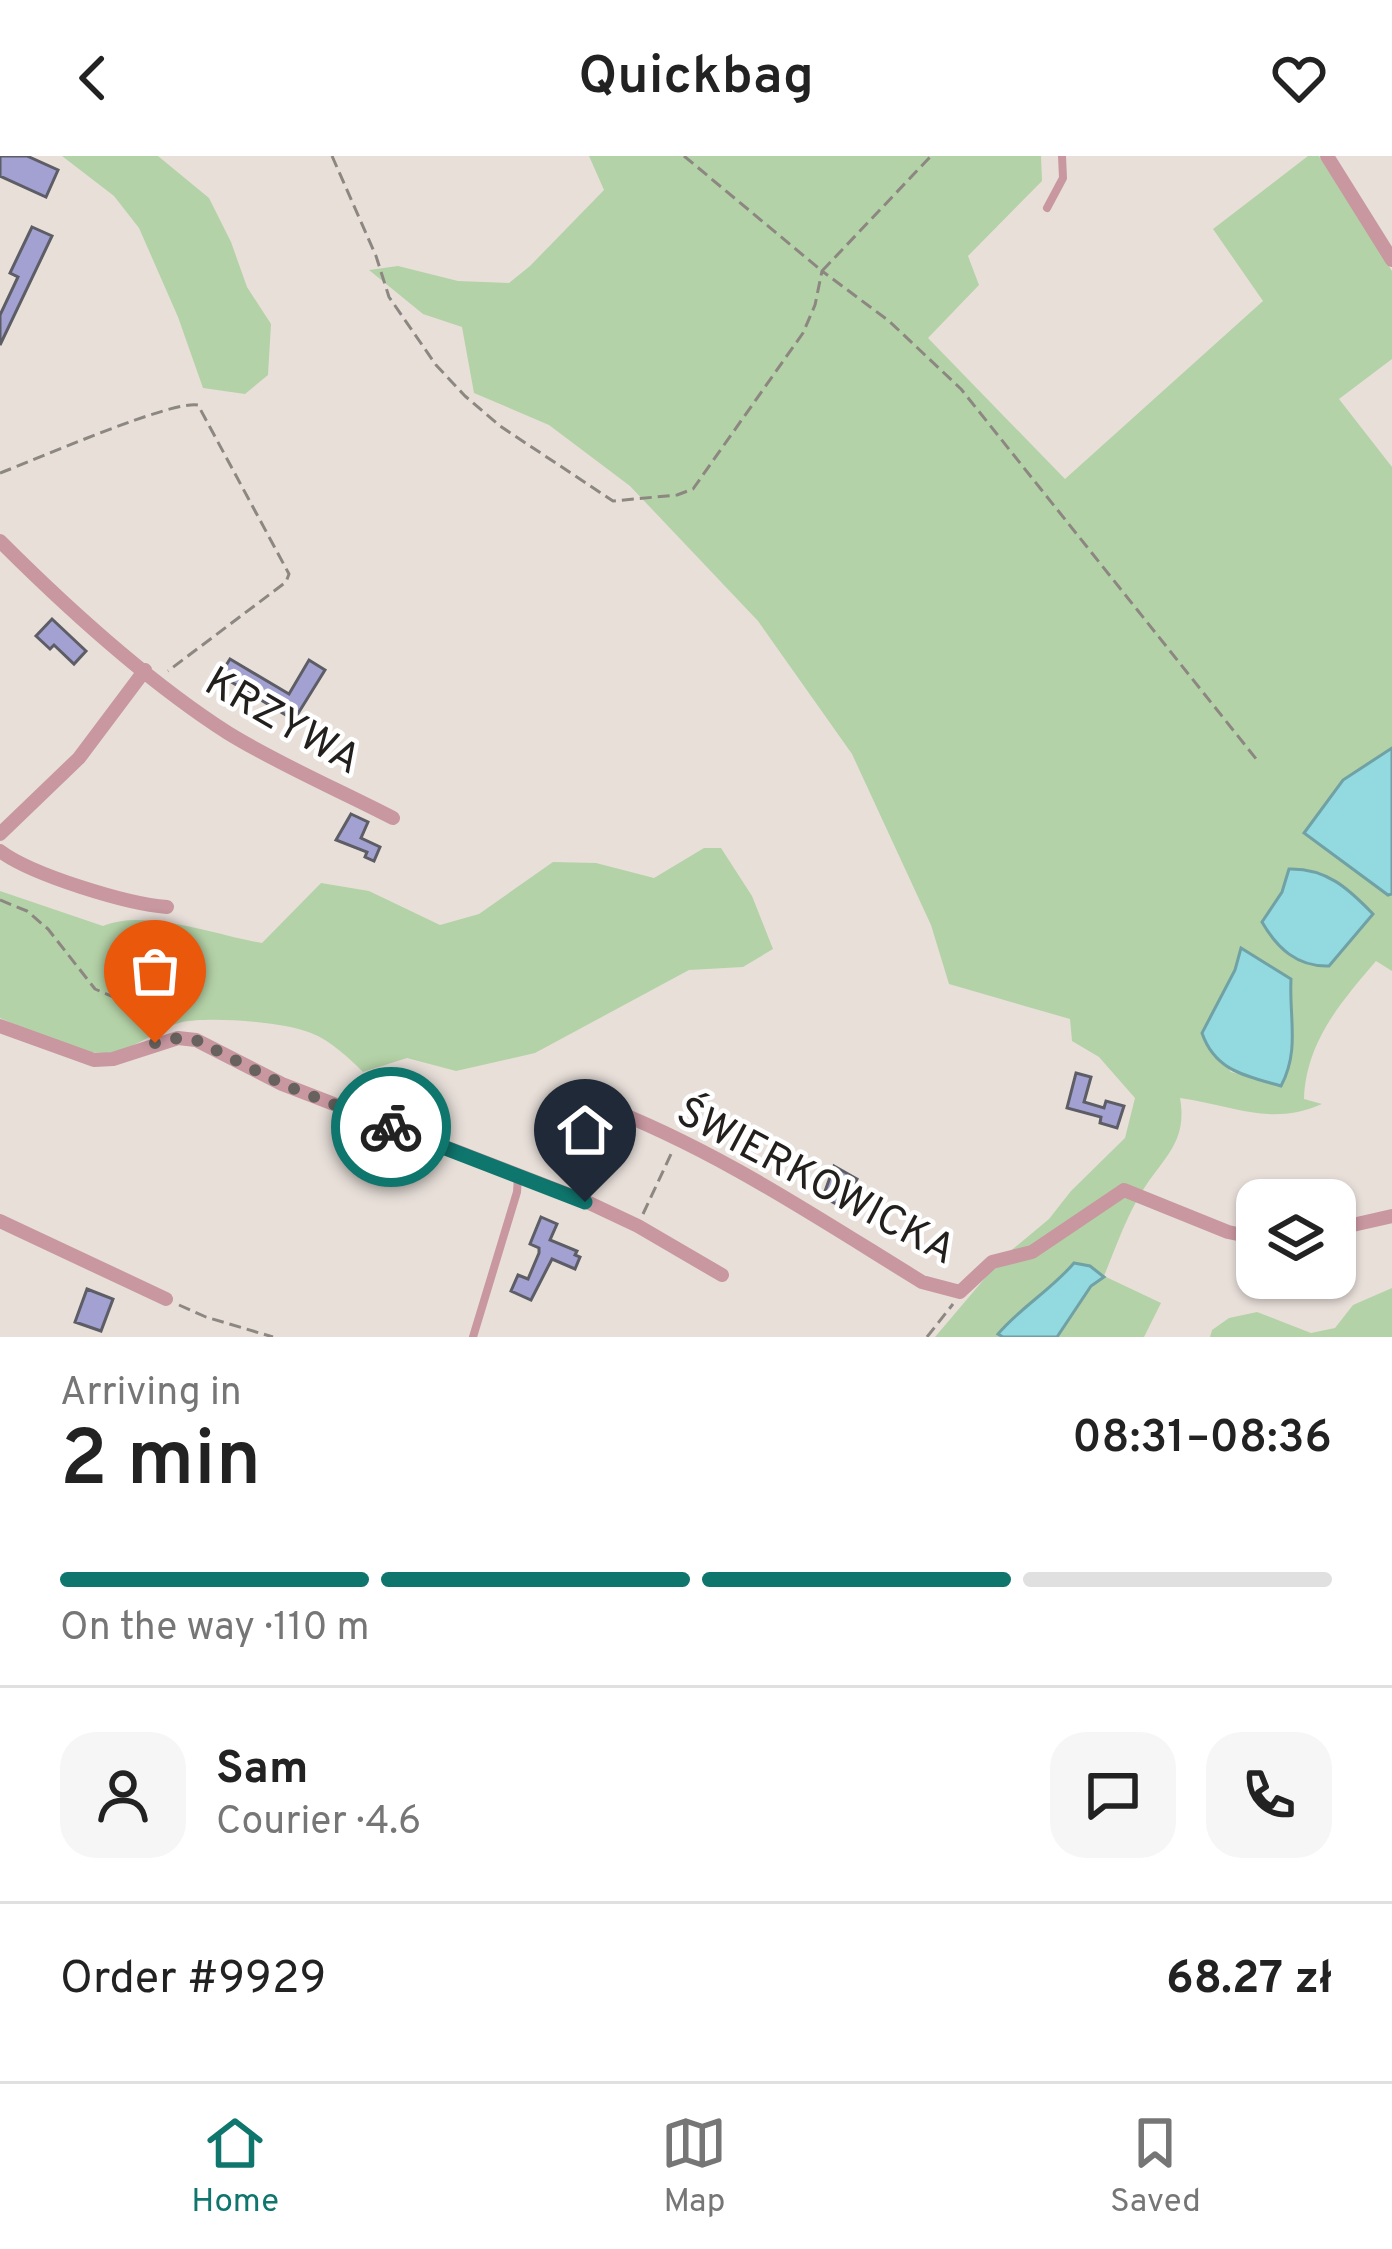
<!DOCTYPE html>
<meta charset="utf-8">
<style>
:root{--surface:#fff;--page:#f6f6f6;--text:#222;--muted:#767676;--line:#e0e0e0;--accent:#0f766e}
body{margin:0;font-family:Overpass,sans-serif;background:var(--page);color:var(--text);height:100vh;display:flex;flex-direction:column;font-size:45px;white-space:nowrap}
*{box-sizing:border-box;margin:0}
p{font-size:39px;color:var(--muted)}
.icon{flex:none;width:66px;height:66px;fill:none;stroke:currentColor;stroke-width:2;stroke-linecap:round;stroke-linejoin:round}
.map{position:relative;height:1181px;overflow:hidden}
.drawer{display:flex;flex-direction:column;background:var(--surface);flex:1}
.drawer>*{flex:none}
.tools{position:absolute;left:1236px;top:1023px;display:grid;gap:24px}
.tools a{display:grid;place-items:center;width:120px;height:120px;border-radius:24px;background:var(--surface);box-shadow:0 3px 9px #0004;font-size:60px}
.pin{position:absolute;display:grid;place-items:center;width:102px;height:102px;color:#fff;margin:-123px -51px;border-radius:50% 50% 50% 0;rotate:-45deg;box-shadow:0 0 12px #0007}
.pin .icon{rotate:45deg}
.courier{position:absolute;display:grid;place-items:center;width:120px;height:120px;margin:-60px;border:9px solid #0f766e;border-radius:50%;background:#fff;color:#222;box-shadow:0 3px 15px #0007}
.summary em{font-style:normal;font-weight:600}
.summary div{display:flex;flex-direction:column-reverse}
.summary{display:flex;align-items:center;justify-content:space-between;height:204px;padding:0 60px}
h1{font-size:78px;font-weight:600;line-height:90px}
.bar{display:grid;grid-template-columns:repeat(4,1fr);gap:18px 12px;align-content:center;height:144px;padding:0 60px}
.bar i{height:15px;border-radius:9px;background:var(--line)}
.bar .on{background:var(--accent)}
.bar p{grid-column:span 4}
.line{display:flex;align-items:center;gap:30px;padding:0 60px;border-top:3px solid var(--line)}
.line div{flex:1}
.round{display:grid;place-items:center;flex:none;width:126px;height:126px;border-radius:36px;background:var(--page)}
header{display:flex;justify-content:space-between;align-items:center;height:156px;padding:0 60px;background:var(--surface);font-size:54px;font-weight:600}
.menu{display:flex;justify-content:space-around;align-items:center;height:168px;border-top:3px solid var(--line);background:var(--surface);font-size:33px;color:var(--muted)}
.menu a{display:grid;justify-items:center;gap:6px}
.menu .on{color:var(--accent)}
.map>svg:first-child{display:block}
.green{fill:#b4d2a7;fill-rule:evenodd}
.water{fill:#92d9e0;stroke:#70a1a5;stroke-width:3}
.building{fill:#a2a1d2;stroke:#5d5d66;stroke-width:3}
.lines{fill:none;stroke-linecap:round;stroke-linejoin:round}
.path{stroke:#8d8782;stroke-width:3;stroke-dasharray:12 6;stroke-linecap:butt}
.service{stroke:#c897a0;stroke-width:8}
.minor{stroke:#c897a0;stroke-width:14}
.done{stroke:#67625e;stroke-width:12;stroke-dasharray:0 21.6}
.route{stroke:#0f766e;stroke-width:15}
.labels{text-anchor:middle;stroke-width:9;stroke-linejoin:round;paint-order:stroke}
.street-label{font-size:42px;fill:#221f1c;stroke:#fff}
</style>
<header><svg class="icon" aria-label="back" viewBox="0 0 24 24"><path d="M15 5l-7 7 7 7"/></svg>Quickbag<svg class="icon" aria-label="heart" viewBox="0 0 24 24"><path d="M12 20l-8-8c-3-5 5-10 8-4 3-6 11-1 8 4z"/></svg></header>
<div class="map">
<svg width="1392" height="1181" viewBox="0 0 1392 1181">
<rect width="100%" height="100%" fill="#e8dfd9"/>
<path class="green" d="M 62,0 L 158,0 L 209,42 L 231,86 L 247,131 L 271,168 L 268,219 L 245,238 L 203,232 L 178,161 L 139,72 L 114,40 Z
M 589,0 L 1041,0 L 1042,25 L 968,100 L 979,129 L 928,182 L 1065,323 L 1263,145 L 1213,73 L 1308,0 L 1319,0 L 1392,115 L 1392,203 L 1339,243 L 1392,311 L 1392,592 L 1343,624 L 1305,677 L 1388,739 L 1392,738 L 1392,815 L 1376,805 C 1341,846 1306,886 1304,943 L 1322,948 C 1270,971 1232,949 1180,942 C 1188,986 1163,1002 1143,1034 C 1126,1061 1116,1091 1104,1120 L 1161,1147 L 1144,1181 L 1057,1181 L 1091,1130 C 1048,1135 1027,1143 999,1178 L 1003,1181 L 935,1181 L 1002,1102 L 1049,1063 L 1071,1035 L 1125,982 L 1135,942 L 1099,901 L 1072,885 L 1070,863 L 949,828 L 931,769 L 852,598 L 758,465 L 630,330 L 549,269 L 474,237 L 462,171 L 423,158 L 369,114 L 398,110 L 458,125 L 509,127 L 530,110 L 604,34 ZM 1242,793 C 1293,850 1305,852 1281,930 L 1231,916 L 1202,878 L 1235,814 Z
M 704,692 L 721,692 L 752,740 L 773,793 L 743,811 L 689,814 L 535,897 L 456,915 L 407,902 L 363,916 C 348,901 331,885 311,877 C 285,866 210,860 182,866 C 156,873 133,896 105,897 C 71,898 32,875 0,862 L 0,735 L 103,770 C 146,752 215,779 262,787 L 321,727 L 369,735 L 440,769 L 479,758 L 553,706 L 596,707 L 654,722 Z
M 1392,1132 L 1392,1181 L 1210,1181 L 1212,1174 L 1229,1162 L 1257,1156 L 1311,1177 L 1335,1172 L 1353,1149 Z"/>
<path class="water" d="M 1392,592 L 1392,738 L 1388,739 L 1304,677 L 1343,624 Z
M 1289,713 C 1326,712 1348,732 1373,758 L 1329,810 C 1297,811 1277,792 1262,766 L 1282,736 Z
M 1241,792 L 1291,823 C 1289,862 1300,894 1281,930 C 1246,920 1215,915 1202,877 L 1235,814 Z
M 1074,1107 L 1090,1110 L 1104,1121 L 1091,1130 L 1057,1181 L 1003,1181 L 998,1178 C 1021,1151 1051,1134 1074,1107 Z"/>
<path class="building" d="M 0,0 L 27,0 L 58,14 L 46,41 L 0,20 Z
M 32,71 L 52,80 L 0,189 L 0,159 L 18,121 L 10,117 Z
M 52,463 L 86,495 L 74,508 L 54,489 L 50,493 L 36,480 Z
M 230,503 L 289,538 L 309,504 L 325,514 L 294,564 L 220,519 Z
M 351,658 L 368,666 L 361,682 L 380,691 L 374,705 L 365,701 L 367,696 L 336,684 Z
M 1076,917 L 1091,921 L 1084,946 L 1104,952 L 1106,945 L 1124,950 L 1117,972 L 1100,967 L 1101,961 L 1067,952 Z
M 834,1010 L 857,1023 L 842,1051 L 823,1041 Z
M 541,1061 L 557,1068 L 550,1084 L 577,1095 L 575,1099 L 580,1101 L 575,1113 L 552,1103 L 531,1144 L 511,1135 L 518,1119 L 528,1123 L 539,1097 L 539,1092 L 530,1088 Z
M 87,1133 L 113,1143 L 101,1175 L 75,1166 Z"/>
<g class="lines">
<path class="path" d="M 332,0 L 376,100 L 389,141 L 436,209 L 465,240 L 500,270 L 613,345 L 677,339 L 693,333 L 803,177 L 815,149 L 822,115 L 889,165 L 961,233 L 1257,604
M 684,0 L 822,115 L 931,0
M 0,317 C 35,304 171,244 198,249 L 289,418 L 286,426 L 168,515
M 0,744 L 27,755 L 48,773 L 95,833 L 145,855 L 169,872
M 643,1058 L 672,996
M 179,1149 L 206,1161 L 273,1181
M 927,1181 L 953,1148"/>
<path class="service" d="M 1047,52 L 1063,22 L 1062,0
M 473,1181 L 517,1036 L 518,1021"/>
<path class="minor" d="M 1327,0 L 1392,104
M 0,385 C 65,450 150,527 228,577 C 280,609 339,634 393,662
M 0,678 L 79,602 L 145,514
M 0,695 C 32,719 127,748 167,751
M 0,870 L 94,904 L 113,903 L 178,882 L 196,884 L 282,928 L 585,1045 L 638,1070 L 722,1119
M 597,948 C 714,992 816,1061 922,1126 L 960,1136 L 992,1106 L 1032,1096 L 1124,1034 L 1228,1076 L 1257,1082
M 0,1065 L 166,1143
M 1335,1073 L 1392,1060"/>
</g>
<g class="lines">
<path class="done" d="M 155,887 L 178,882 L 196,884 L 282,928 L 391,971"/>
<path class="route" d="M 391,971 L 585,1046"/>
</g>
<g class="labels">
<g class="street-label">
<text transform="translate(284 563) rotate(30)" y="15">KRZYWA</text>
<text transform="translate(817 1023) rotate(28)" y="15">ŚWIERKOWICKA</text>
</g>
</g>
</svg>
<div class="tools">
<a><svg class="icon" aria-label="layers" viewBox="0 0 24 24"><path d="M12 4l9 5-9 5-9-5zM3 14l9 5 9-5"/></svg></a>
</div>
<div class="pin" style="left:155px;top:887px;background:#ea580c"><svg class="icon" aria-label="bag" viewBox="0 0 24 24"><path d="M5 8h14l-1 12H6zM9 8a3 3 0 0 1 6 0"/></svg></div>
<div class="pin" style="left:585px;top:1046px;background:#1f2937"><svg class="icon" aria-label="home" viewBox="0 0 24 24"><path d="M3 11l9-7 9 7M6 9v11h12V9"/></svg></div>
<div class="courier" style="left:391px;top:971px"><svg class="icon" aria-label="bike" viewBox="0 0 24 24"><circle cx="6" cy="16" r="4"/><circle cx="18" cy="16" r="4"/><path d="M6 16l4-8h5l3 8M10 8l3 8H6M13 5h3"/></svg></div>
</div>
<section class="drawer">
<div class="summary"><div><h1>2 min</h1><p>Arriving in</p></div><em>08:31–08:36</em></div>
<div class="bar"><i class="on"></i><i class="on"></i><i class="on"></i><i></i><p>On the way · 110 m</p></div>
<div class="line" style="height:216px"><a class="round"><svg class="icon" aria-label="person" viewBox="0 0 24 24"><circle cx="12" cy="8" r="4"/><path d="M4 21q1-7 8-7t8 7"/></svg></a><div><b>Sam</b><p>Courier · 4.6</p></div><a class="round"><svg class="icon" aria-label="chat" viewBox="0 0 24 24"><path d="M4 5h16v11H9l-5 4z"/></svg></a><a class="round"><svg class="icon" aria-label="phone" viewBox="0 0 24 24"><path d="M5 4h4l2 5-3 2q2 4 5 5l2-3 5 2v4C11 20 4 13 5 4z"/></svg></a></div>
<div class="line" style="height:156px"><div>Order #9929</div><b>68.27 zł</b></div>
</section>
<nav class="menu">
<a class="on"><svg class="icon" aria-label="home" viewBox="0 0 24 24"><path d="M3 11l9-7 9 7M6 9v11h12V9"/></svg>Home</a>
<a><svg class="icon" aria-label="map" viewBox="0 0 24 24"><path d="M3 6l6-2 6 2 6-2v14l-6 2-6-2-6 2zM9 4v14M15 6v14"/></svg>Map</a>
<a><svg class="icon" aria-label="saved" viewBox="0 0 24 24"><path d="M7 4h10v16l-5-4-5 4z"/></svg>Saved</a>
</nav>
